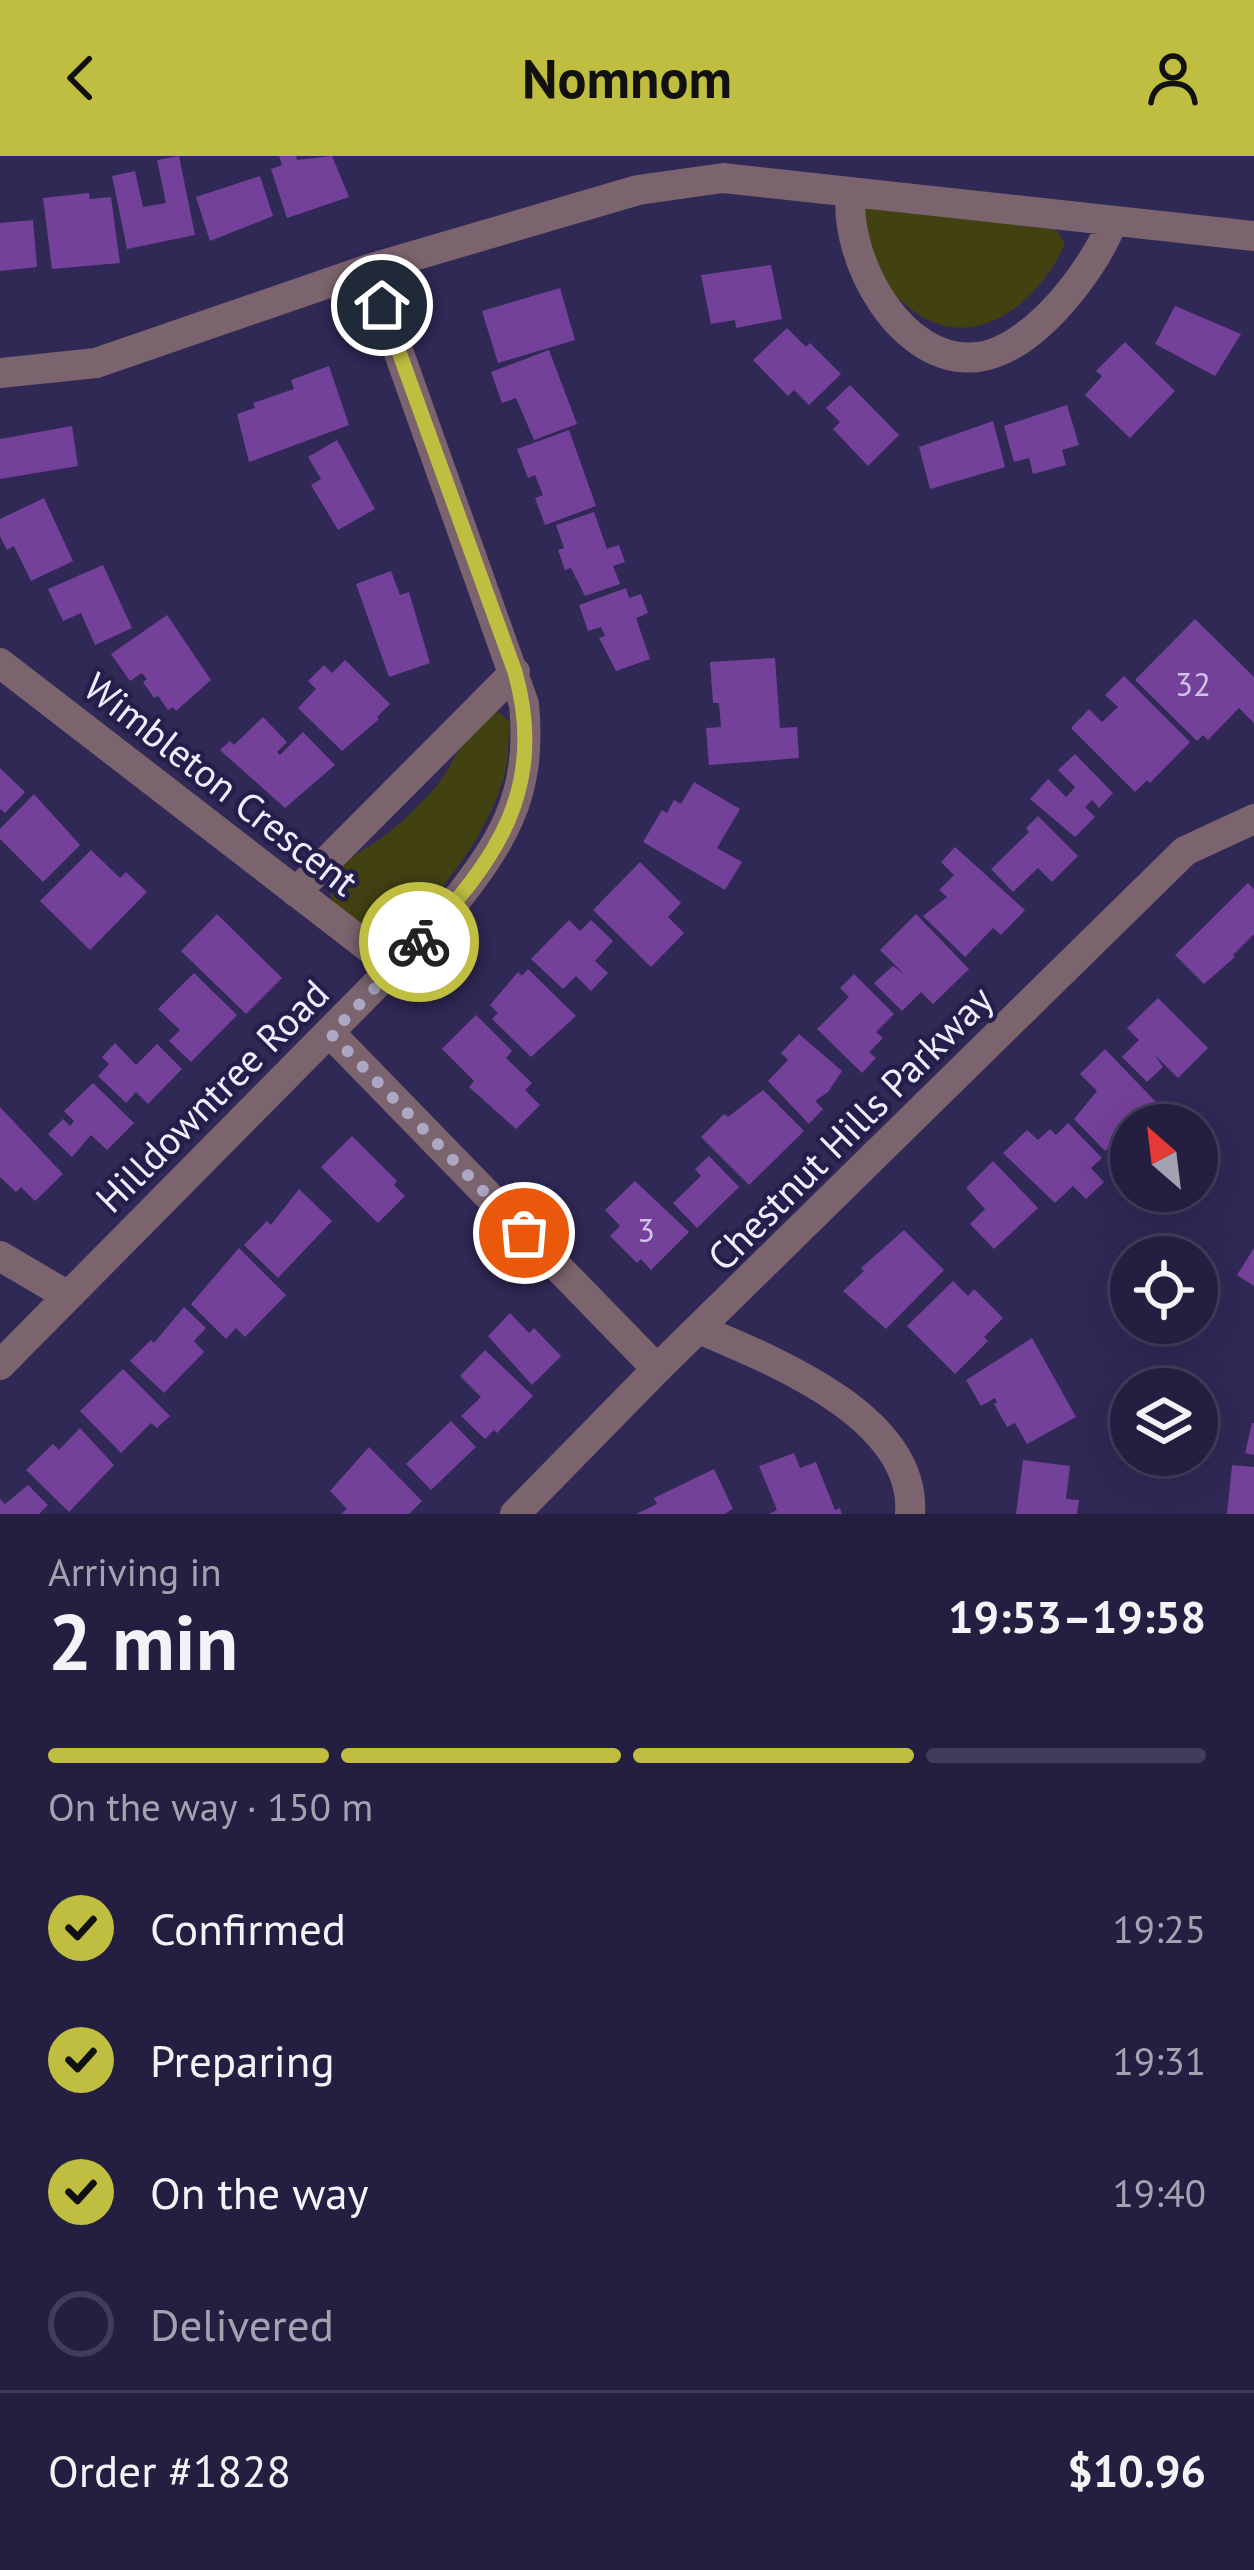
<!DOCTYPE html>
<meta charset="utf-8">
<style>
:root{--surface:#241e40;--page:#302b4b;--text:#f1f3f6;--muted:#a3a2b1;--line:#413c59;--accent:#c0be41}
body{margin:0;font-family:"PT Sans",sans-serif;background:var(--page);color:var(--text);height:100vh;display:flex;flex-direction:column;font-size:45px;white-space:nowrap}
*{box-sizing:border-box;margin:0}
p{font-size:39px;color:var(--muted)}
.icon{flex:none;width:66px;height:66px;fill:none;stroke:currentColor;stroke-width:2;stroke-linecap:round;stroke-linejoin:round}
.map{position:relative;height:1358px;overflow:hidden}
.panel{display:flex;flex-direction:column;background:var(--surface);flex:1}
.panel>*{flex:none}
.needle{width:78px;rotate:332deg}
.buttons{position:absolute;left:1110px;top:948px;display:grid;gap:24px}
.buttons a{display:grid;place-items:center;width:108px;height:108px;border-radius:50%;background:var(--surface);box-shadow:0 12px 48px #0002,0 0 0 3px var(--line);font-size:60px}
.pin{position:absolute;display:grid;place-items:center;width:102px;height:102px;color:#fff;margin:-51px;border:6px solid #fff;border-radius:50%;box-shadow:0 3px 12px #0007}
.courier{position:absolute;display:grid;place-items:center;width:120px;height:120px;margin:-60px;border:9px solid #c0be41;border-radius:50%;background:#fff;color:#222;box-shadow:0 3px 15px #0007}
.head em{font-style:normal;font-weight:700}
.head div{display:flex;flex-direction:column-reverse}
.head{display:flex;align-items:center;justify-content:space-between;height:204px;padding:0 48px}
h1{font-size:78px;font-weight:700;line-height:90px}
.bar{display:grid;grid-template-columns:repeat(4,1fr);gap:18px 12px;align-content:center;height:144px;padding:0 48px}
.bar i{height:15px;border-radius:9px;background:var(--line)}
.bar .on{background:var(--accent)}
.bar p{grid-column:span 4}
.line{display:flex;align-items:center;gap:30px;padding:0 48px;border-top:3px solid var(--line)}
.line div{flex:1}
ol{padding:0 48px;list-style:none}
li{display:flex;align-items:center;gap:36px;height:132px}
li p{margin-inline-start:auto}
li .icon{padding:12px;border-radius:50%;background:var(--accent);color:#111;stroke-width:4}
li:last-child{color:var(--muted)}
li i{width:66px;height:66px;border:6px solid var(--line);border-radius:50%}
header{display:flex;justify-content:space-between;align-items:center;height:156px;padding:0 48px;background:var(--accent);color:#111;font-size:54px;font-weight:700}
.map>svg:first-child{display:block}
.green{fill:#414112}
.building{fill:#74419a}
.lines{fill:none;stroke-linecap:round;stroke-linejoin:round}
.minor{stroke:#7c646f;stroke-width:30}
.done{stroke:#aca8c4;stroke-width:12;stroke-dasharray:0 21.6}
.route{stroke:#c0be41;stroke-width:15}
.labels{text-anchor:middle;stroke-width:9;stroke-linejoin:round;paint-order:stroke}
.number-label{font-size:33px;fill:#d0c2e6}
.street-label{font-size:39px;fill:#eeedff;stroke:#261e4a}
</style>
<header><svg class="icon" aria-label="back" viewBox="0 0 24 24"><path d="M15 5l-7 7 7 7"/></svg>Nomnom<svg class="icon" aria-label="person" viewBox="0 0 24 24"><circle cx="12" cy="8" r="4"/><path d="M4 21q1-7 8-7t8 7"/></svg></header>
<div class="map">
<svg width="1254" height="1358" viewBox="0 0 1254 1358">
<rect width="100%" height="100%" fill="#302855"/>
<path class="green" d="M 857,49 L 1055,72 L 1065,87 C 1041,146 972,201 912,154 C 904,147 891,138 885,128 C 872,105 866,74 857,49 Z
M 499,556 L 510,566 C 508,585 509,606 503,624 C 486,681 447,725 411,772 C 389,783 347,772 334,748 C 329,739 330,729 330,719 C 346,701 366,694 384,680 C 401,667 419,650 433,634 C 455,611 465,564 499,556 Z"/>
<path class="building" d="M 179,0 L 195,79 L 127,93 L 112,20 L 135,15 L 143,51 L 166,47 L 157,4 Z
M 279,0 L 296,0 L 297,4 L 332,0 L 349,41 L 287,62 L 271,13 L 282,9 Z
M 260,20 L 273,60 L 210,85 L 196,41 Z
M 89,37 L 90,43 L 111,41 L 120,107 L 52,113 L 43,42 Z
M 33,64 L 37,111 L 0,115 L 0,67 Z
M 771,109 L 782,163 L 736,172 L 735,164 L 711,168 L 701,119 Z
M 560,132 L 575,184 L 498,207 L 482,155 Z
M 1175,150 L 1241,178 L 1215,220 L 1155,188 Z
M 787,172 L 806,191 L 810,187 L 841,218 L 809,249 L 794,234 L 788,240 L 753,204 Z
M 1125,186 L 1175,235 L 1130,282 L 1085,239 L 1102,220 L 1096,215 Z
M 549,194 L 577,268 L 534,284 L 516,242 L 502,247 L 491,216 Z
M 329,210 L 349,269 L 249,306 L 237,258 L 255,252 L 253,247 L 294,233 L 291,224 Z
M 850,229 L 899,279 L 868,310 L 833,273 L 840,266 L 826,252 Z
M 1067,249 L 1079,289 L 1062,294 L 1066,309 L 1033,318 L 1029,302 L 1014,306 L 1004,270 Z
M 993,265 L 1005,311 L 930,333 L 919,291 Z
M 72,270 L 78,310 L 0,323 L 0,283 Z
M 569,274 L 596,350 L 545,369 L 535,342 L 543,339 L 535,319 L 528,322 L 517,293 Z
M 337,284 L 375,353 L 338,374 L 311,329 L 321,323 L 308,301 Z
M 44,342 L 73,405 L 31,425 L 14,390 L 7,394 L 0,380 L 0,363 Z
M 594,356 L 607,393 L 619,389 L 625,406 L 613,410 L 620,428 L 585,440 L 571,412 L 565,414 L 558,394 L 564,392 L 556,369 Z
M 103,409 L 132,472 L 95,489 L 81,457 L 63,465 L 48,433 Z
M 391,415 L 400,439 L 409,436 L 430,507 L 389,521 L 356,428 Z
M 626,432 L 629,442 L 641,438 L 648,457 L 636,462 L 650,503 L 616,515 L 599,482 L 605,480 L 601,471 L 588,475 L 579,449 Z
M 167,459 L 211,524 L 176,555 L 173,551 L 168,554 L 158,540 L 154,542 L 143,526 L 147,523 L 142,517 L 130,525 L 111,498 Z
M 1195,463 L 1254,521 L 1254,567 L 1239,552 L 1208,584 L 1203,579 L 1197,585 L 1135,524 Z
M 775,502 L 780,572 L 797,571 L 799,602 L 709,609 L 706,572 L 721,571 L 719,547 L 713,547 L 710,506 Z
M 345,504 L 390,548 L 377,561 L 379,563 L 342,595 L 298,552 L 316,533 L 308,525 L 324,509 L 332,517 Z
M 1124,520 L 1190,586 L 1150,627 L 1147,624 L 1135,636 L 1071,572 L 1089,553 L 1102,566 L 1118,551 L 1105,539 Z
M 263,561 L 287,586 L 277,596 L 280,599 L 303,576 L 335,609 L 285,652 L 220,594 L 230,585 L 234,589 Z
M 1075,598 L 1113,637 L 1099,652 L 1092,644 L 1085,651 L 1095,661 L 1075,681 L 1030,643 L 1048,623 L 1066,641 L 1070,637 L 1075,631 L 1058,614 Z
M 0,612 L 25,636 L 5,657 L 0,653 Z
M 694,626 L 740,653 L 717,692 L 742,706 L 725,734 L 643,686 L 662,654 L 667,657 L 674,644 L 681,648 Z
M 34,638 L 80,689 L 43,726 L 0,683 L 0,673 Z
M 1038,660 L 1078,700 L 1052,726 L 1038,712 L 1013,736 L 991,713 L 1029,676 L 1026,672 Z
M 955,691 L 1025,754 L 1001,779 L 993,772 L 965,801 L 923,760 L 947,741 L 939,734 L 954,719 L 941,706 Z
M 91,694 L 120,722 L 126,716 L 147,736 L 90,794 L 40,745 Z
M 640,706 L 681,747 L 668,761 L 684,777 L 651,811 L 593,754 Z
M 1248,727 L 1254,733 L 1254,778 L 1233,799 L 1235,801 L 1204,828 L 1175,799 Z
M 217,758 L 282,822 L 246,858 L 181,795 Z
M 916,758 L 969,813 L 933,848 L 921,836 L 902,855 L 874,827 L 893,810 L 904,818 L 880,794 Z
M 569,764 L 580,775 L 591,764 L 613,785 L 595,805 L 608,817 L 591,835 L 576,820 L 563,833 L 531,803 Z
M 528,813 L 576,860 L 531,901 L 492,863 L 498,857 L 490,849 L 518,816 L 522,820 Z
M 194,817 L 237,859 L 191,906 L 169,885 L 180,874 L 158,853 Z
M 854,818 L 894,858 L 876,876 L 883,882 L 869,896 L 876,902 L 862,917 L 817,873 L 849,841 L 840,832 Z
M 1158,842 L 1208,892 L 1178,922 L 1155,899 L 1163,911 L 1147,926 L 1122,901 L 1139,884 L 1127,872 Z
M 476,859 L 512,895 L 506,902 L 532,927 L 525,934 L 540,949 L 516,973 L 469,931 L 474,925 L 442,893 Z
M 799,878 L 842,915 L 828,936 L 815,945 L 823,953 L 809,968 L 768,925 L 788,904 L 781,897 Z
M 115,887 L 136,909 L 157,888 L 182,913 L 148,948 L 136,936 L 126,947 L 98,920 L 109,908 L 102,901 Z
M 1105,893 L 1156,946 L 1147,954 L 1161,969 L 1131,969 L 1131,999 L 1125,1004 L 1111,990 L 1105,995 L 1074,963 L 1097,935 L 1080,918 Z
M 93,927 L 134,967 L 107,994 L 91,979 L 72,1001 L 48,978 L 63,963 L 70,970 L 74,965 L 64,955 Z
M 763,934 L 804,975 L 749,1029 L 701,981 L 724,958 L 728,961 Z
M 0,951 L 63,1018 L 35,1045 L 21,1031 L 16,1036 L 0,1021 Z
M 1068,967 L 1102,1002 L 1091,1012 L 1104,1026 L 1086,1043 L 1073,1030 L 1055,1047 L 1003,997 L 1027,974 L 1038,984 L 1050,973 L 1056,979 Z
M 352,980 L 397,1025 L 394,1029 L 405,1040 L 378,1067 L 321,1011 Z
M 709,1000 L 739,1031 L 697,1072 L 673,1047 L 701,1020 L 695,1013 Z
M 993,1005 L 1038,1052 L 994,1093 L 970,1068 L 985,1053 L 966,1032 Z
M 635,1025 L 689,1076 L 651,1114 L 641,1103 L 637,1107 L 610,1080 L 620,1070 L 605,1054 Z
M 299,1033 L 332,1065 L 278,1122 L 244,1089 L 267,1065 L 271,1069 Z
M 904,1074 L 944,1114 L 886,1173 L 843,1135 L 864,1115 L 861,1112 Z
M 239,1092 L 286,1139 L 245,1181 L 236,1172 L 226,1183 L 191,1148 Z
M 1254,1092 L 1254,1130 L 1237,1119 Z
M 953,1125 L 968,1140 L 974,1133 L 1003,1162 L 984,1181 L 988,1185 L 955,1218 L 907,1170 Z
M 184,1151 L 206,1172 L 194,1185 L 204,1196 L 164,1237 L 130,1205 L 151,1184 L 154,1187 Z
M 510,1157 L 529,1177 L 534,1172 L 561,1200 L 532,1229 L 488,1180 Z
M 1032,1182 L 1076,1261 L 1027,1288 L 1015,1267 L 1007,1271 L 994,1248 L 997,1246 L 995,1242 L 981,1250 L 966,1224 Z
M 485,1194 L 533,1240 L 497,1277 L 494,1274 L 485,1283 L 461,1260 L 481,1241 L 460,1220 Z
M 123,1213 L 170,1260 L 157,1272 L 151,1267 L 121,1297 L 80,1255 Z
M 451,1265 L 476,1291 L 431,1334 L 406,1308 Z
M 1252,1267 L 1254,1267 L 1254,1299 L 1245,1297 Z
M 80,1272 L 114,1309 L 69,1356 L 26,1314 L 53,1288 L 59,1294 Z
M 369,1291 L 422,1345 L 409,1358 L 341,1358 L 347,1353 L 330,1335 Z
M 794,1297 L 800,1312 L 816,1306 L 835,1354 L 840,1352 L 842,1358 L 769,1358 L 777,1354 L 759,1310 Z
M 1023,1304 L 1070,1310 L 1066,1343 L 1079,1344 L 1077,1358 L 1016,1358 Z
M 1232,1309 L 1254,1311 L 1254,1358 L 1227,1358 Z
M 714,1313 L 733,1353 L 724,1358 L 636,1358 L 657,1348 L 654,1342 Z
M 28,1329 L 48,1349 L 39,1358 L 0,1358 L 0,1343 L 5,1348 Z"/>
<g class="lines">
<path class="minor" d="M 851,36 C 843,101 900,210 978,201 C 1033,194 1093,115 1112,67
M 0,217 L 96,207 L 369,113 L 638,34 L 723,22 L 1254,80
M 0,507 L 395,812
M 296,736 L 515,516
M 331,878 L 657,1213
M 0,1100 L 68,1140
M 701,1174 C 772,1204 917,1261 910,1358
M 0,1209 L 444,760 C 501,688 533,643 524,548 L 369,113
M 515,1358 L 657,1213 L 1185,695 L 1254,663"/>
</g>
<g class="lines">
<path class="done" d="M 419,786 L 331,878 L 524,1077"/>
<path class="route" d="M 382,149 L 515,516 C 548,632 496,705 419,786"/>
</g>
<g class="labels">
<g class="number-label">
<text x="1193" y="540">32</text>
<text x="646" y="1086">3</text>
</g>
<g class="street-label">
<text transform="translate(221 628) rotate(38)" y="14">Wimbleton Crescent</text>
<text transform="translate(212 940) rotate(-45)" y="14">Hilldowntree Road</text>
<text transform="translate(850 972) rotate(-45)" y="14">Chestnut Hills Parkway</text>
</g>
</g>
</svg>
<div class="buttons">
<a><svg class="needle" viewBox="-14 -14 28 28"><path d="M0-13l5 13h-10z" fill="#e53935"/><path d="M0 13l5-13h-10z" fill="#a3a2b1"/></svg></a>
<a><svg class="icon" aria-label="locate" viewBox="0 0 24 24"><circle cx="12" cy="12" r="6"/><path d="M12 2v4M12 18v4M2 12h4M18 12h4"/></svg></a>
<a><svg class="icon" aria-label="layers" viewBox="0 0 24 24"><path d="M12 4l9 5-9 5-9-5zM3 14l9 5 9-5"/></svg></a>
</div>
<div class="pin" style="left:524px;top:1077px;background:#ea580c"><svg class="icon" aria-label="bag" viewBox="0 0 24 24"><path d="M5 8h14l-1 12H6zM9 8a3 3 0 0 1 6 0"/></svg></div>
<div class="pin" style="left:382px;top:149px;background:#1f2937"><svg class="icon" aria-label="home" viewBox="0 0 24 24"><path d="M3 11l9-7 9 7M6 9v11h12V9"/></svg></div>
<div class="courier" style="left:419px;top:786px"><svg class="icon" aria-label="bike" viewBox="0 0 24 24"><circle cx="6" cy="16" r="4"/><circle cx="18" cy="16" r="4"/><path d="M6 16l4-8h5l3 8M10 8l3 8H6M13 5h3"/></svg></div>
</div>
<section class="panel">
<div class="head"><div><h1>2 min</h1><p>Arriving in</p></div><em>19:53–19:58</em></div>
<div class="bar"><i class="on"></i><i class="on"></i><i class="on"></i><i></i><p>On the way · 150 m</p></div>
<ol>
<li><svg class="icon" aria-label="check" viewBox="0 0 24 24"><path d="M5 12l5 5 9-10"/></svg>Confirmed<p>19:25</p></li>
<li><svg class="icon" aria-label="check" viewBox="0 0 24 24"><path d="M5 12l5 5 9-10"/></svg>Preparing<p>19:31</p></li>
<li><svg class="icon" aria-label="check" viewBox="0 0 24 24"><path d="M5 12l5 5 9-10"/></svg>On the way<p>19:40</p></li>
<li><i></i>Delivered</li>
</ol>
<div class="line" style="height:156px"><div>Order #1828</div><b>$10.96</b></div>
</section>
